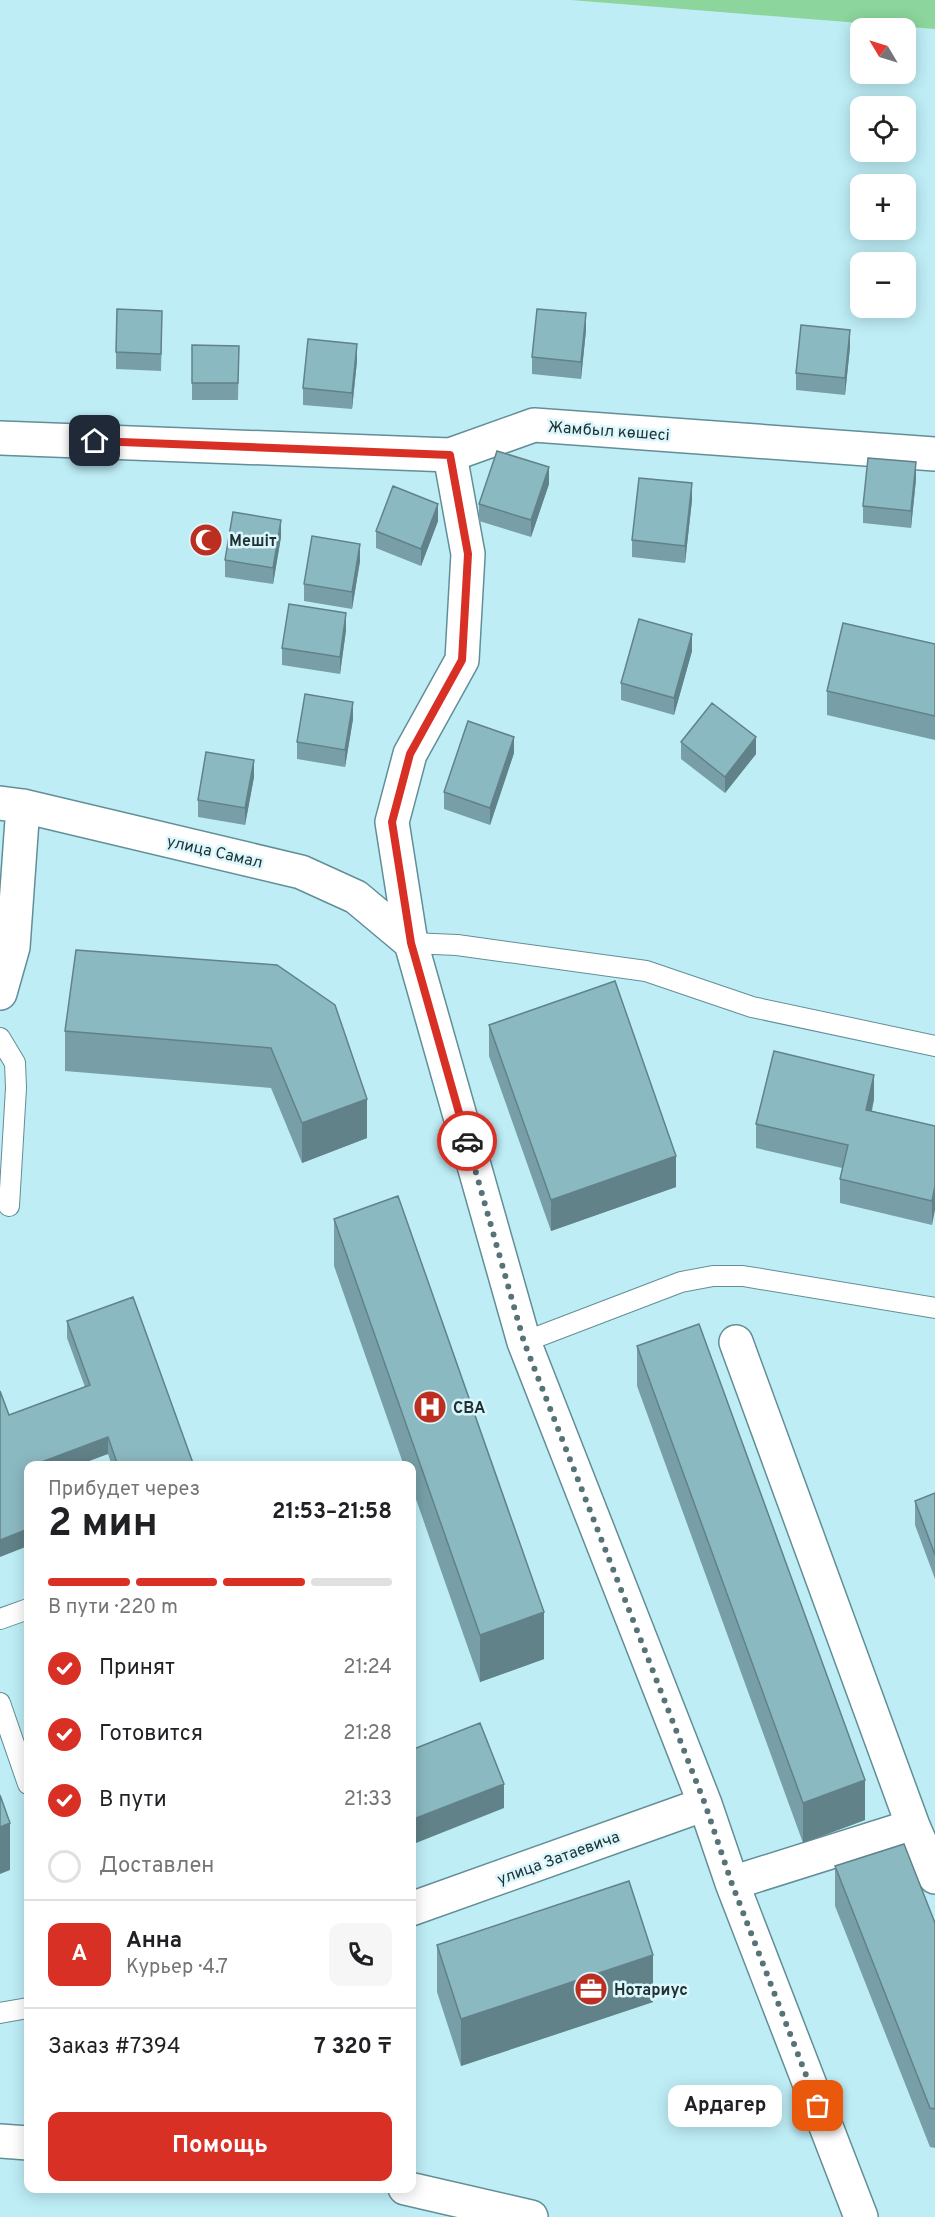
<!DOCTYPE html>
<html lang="ru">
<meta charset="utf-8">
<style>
:root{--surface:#fff;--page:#f6f6f6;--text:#202124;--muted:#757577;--line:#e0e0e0;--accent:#d93025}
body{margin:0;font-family:Overpass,sans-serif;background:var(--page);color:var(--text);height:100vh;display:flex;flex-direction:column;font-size:22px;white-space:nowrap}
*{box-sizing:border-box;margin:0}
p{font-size:20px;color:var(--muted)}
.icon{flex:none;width:33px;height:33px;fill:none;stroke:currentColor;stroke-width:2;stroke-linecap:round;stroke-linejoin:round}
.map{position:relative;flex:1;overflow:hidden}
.sheet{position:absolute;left:24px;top:1461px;width:392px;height:732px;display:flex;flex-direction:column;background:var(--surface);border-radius:12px;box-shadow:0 3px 15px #0003}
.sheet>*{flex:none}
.needle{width:39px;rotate:308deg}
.buttons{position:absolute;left:850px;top:18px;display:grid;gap:12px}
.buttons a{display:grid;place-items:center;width:66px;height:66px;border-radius:12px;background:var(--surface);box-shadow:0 3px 15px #0003;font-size:30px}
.pin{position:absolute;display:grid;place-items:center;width:51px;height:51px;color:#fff;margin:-26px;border-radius:12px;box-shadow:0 3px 9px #0006}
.courier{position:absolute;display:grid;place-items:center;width:60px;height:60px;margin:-30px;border:4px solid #d93025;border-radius:50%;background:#fff;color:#222;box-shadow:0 2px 8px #0007}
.bubble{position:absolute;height:42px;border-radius:12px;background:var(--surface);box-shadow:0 3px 15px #0003;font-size:20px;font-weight:700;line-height:42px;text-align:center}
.summary em{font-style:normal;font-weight:700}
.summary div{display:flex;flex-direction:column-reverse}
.summary{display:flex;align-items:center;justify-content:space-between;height:102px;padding:0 24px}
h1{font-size:39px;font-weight:700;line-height:45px}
.bar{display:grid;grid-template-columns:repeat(4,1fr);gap:9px 6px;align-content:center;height:72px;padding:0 24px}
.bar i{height:8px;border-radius:4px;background:var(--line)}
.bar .selected{background:var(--accent)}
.bar p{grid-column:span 4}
.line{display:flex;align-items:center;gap:15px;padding:0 24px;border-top:2px solid var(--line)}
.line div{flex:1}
.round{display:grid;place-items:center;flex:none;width:63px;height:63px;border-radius:12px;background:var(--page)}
ol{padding:0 24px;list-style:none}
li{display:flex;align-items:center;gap:18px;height:66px}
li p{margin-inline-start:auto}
li .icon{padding:6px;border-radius:50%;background:var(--accent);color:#fff;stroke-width:4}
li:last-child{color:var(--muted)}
li i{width:33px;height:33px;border:3px solid var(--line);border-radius:50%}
.action{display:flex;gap:12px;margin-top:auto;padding:12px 24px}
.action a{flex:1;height:69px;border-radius:12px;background:var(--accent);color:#fff;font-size:24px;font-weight:700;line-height:69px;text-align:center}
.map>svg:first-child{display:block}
.water{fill:#8cd59c}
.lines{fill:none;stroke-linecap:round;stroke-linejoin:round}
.lane-casing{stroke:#628e97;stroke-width:22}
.street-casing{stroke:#628e97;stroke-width:36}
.secondary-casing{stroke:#628e97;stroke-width:36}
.lane{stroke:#fff;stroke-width:20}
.street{stroke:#fff;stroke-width:33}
.secondary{stroke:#fff;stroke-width:33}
.wall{fill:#789fa7}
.shaded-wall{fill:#618288}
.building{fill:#8bb9c2;stroke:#618288;stroke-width:1.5}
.done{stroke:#567378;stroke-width:6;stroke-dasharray:0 10.8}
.route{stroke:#d93025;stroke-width:8}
.labels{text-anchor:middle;stroke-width:5;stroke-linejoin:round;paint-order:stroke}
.street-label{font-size:16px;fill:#1e3134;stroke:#dbf7fc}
.poi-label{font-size:16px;font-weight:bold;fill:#1e3134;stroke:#dbf7fc;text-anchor:start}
</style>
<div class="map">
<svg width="935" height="2217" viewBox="0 0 935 2217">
<rect width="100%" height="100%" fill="#beedf6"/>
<path class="water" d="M 571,0 L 935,0 L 935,29 Z"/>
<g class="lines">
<defs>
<path id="lane" d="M 411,943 L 457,945 L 646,971 L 752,1007 L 935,1046
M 0,1038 L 15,1063 L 16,1088 L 9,1206
M 524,1342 L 681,1282 L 713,1276 L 743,1276 L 935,1308
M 0,1619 L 28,1609
M 0,1703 L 28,1784
M 0,2013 L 28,2008"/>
<path id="street" d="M 450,455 L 468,554 L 462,660 L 410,754 L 392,822 L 411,943 L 524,1342 L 705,1804 L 732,1883 L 861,2217
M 0,803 L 23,806 L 301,872 L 356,897 L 411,943
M 0,993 L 13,947 L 23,806
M 913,1826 L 935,1877
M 732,1883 L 913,1826 L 736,1342
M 411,1909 L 705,1804"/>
<path id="secondary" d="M 0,438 L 450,455 L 534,425 L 935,454
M 0,2141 L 28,2143
M 405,2188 L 531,2217"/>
</defs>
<use href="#lane" class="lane-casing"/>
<use href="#street" class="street-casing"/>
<use href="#secondary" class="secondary-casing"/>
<use href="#lane" class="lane"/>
<use href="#street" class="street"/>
<use href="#secondary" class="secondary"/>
</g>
<path class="wall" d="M 162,328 L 161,371 L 116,369 L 116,352 Z
M 586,330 L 581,379 L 532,374 L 532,357 Z
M 192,345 L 239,346 L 238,400 L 192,400 Z
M 850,347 L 845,395 L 796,390 L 796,373 Z
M 357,361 L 352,409 L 303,405 L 303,388 Z
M 916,479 L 911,528 L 863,523 L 863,506 Z
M 549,484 L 531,537 L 479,521 L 479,504 Z
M 692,500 L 685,563 L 632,557 L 632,540 Z
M 438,521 L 421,566 L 376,548 L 376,531 Z
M 281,537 L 273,584 L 225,577 L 225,560 Z
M 360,561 L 352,609 L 304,601 L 304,584 Z
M 346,630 L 340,674 L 282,665 L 282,648 Z
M 935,644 L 935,740 L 827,715 L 827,691 Z
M 692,651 L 674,715 L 621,700 L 621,683 Z
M 353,719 L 345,767 L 297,759 L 297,742 Z
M 681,742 L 756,754 L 725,793 L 681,759 Z
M 514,753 L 490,825 L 444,809 L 444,792 Z
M 254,777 L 245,825 L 198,817 L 198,800 Z
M 277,965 L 367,1138 L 302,1163 L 271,1088 L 65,1071 L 65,1031 Z
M 489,1025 L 676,1187 L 551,1231 L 489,1056 Z
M 874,1099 L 872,1111 L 935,1126 L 932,1225 L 840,1203 L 840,1179 L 842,1168 L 756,1148 L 756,1124 Z
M 334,1219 L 544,1659 L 480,1682 L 411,1485 L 411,1466 L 404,1466 L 334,1266 Z
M 67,1321 L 194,1466 L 112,1466 L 108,1454 L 28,1466 L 9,1415 L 85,1387 L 67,1338 Z
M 637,1346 L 865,1820 L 803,1843 L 637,1386 Z
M 935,1493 L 935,1579 L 915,1525 L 915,1501 Z
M 835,1866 L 935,1923 L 935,2148 L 930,2147 L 835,1906 Z
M 437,1945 L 653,2002 L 461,2066 L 437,1992 Z"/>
<path class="shaded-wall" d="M 586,313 L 586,330 L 581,379 L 581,362 Z
M 850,330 L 850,347 L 845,395 L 845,378 Z
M 357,344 L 357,361 L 352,409 L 352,393 Z
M 916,462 L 916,479 L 911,528 L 911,511 Z
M 549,467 L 549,484 L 531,537 L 531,520 Z
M 692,483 L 692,500 L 685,563 L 685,546 Z
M 438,504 L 438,521 L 421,566 L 421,549 Z
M 281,520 L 281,537 L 273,584 L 273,568 Z
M 360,544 L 360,561 L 352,609 L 352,592 Z
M 346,613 L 346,630 L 340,674 L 340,657 Z
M 692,634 L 692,651 L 674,715 L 674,698 Z
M 353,702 L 353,719 L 345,767 L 345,750 Z
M 514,737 L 514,753 L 490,825 L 490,808 Z
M 756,737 L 756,754 L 725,793 L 725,777 Z
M 254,760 L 254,777 L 245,825 L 245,808 Z
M 874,1075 L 874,1099 L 866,1134 L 866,1110 Z
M 367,1099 L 367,1138 L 302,1163 L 302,1123 Z
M 676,1156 L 676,1187 L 551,1231 L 551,1200 Z
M 935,1186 L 935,1210 L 932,1225 L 932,1201 Z
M 108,1437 L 108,1454 L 76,1466 L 31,1466 Z
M 28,1529 L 28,1546 L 0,1557 L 0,1540 Z
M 544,1612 L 544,1659 L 480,1682 L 480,1635 Z
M 865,1780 L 865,1820 L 803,1843 L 803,1803 Z
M 504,1784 L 504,1808 L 411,1845 L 411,1820 Z
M 10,1823 L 10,1870 L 0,1874 L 0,1827 Z
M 653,1955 L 653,2002 L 461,2066 L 461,2019 Z"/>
<path class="building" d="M 117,309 L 162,311 L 161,354 L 116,352 Z
M 537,309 L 586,313 L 581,362 L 532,357 Z
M 801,325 L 850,330 L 845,378 L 796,373 Z
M 308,339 L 357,344 L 352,393 L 303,388 Z
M 192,345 L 239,346 L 238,383 L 192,383 Z
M 497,451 L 549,467 L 531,520 L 479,504 Z
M 868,458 L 916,462 L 911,511 L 863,506 Z
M 639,478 L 692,483 L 685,546 L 632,540 Z
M 393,486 L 438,504 L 421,549 L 376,531 Z
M 233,512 L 281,520 L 273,568 L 225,560 Z
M 312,536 L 360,544 L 352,592 L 304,584 Z
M 289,604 L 346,613 L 340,657 L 282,648 Z
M 639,619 L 692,634 L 674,698 L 621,683 Z
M 843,623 L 935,644 L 935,716 L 827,691 Z
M 305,694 L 353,702 L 345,750 L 297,742 Z
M 712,703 L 756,737 L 725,777 L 681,742 Z
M 468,721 L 514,737 L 490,808 L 444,792 Z
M 206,752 L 254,760 L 245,808 L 198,800 Z
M 76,950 L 277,965 L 335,1005 L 367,1099 L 302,1123 L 271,1048 L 65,1031 Z
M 615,981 L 676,1156 L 551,1200 L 489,1025 Z
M 774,1051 L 874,1075 L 866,1110 L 935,1126 L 935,1186 L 932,1201 L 840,1179 L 848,1145 L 756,1124 Z
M 398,1196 L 544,1612 L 480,1635 L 334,1219 Z
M 133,1297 L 194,1466 L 118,1466 L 108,1437 L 31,1466 L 28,1466 L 28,1529 L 0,1540 L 0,1391 L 9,1415 L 90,1385 L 67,1321 Z
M 699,1324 L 865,1780 L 803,1803 L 637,1346 Z
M 935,1493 L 935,1555 L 915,1501 Z
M 480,1723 L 504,1784 L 411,1820 L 411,1750 Z
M 0,1795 L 10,1823 L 0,1827 Z
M 904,1844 L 935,1923 L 935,2109 L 930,2108 L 835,1866 Z
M 629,1881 L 653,1955 L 461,2019 L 437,1945 Z"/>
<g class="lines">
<path class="done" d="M 467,1141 L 524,1342 L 705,1804 L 732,1884 L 818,2106"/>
<path class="route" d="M 95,441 L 450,455 L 468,554 L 462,660 L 410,754 L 392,822 L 411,943 L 467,1141"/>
</g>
<defs>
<symbol id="mosque-disc" viewBox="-11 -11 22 22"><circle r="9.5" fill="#bc2f20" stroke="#dbf7fc"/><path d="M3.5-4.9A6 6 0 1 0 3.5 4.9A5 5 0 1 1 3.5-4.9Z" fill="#fff"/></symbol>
<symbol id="hospital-disc" viewBox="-11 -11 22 22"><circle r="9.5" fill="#bc2f20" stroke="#dbf7fc"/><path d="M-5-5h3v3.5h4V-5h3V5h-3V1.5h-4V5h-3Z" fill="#fff"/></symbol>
<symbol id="office-disc" viewBox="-11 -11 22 22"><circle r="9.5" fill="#bc2f20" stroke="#dbf7fc"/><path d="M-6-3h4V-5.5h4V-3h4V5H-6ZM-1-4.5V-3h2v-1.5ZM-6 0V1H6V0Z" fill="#fff"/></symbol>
</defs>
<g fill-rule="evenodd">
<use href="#mosque-disc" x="187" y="521" width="38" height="38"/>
<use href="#hospital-disc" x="411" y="1388" width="38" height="38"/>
<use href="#office-disc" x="572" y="1970" width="38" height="38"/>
</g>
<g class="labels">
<g class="street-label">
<text transform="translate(609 430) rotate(4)" y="6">Жамбыл көшесі</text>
<text transform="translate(215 851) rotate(13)" y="6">улица Самал</text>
<text transform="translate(558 1857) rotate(-20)" y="6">улица Затаевича</text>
</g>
<g class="poi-label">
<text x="229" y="546">Мешіт</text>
<text x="453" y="1413">СВА</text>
<text x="614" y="1995">Нотариус</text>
</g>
</g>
</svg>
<div class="buttons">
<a><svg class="needle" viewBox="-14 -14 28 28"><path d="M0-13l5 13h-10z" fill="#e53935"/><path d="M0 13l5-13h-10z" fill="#757577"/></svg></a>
<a><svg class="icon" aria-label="locate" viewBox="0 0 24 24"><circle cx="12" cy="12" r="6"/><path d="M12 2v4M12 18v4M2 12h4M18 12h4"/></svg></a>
<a>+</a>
<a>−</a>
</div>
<div class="pin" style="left:818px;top:2106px;background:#ea580c"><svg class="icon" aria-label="bag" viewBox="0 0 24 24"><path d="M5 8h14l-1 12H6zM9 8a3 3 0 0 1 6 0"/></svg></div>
<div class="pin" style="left:95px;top:441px;background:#1f2937"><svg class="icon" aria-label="home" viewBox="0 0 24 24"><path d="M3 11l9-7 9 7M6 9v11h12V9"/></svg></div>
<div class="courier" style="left:467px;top:1141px"><svg class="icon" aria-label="car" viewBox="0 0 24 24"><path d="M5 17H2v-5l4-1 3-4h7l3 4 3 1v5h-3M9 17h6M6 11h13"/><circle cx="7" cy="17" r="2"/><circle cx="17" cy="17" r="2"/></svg></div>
<div class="bubble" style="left:668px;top:2085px;width:114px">Ардагер</div>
<section class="sheet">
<div class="summary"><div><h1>2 мин</h1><p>Прибудет через</p></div><em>21:53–21:58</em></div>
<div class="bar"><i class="selected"></i><i class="selected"></i><i class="selected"></i><i></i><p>В пути · 220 m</p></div>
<ol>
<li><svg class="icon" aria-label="check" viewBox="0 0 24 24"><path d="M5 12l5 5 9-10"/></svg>Принят<p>21:24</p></li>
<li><svg class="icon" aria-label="check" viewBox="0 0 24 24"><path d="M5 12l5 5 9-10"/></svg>Готовится<p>21:28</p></li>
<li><svg class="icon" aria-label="check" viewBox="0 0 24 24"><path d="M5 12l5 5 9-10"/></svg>В пути<p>21:33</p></li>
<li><i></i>Доставлен</li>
</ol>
<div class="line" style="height:108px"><b class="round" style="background:var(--accent);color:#fff">А</b><div><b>Анна</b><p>Курьер · 4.7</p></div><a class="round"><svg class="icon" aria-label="phone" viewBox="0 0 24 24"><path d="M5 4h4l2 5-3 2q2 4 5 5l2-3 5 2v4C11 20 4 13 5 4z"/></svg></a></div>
<div class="line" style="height:78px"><div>Заказ #7394</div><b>7 320 ₸</b></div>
<div class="action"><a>Помощь</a></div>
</section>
</div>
